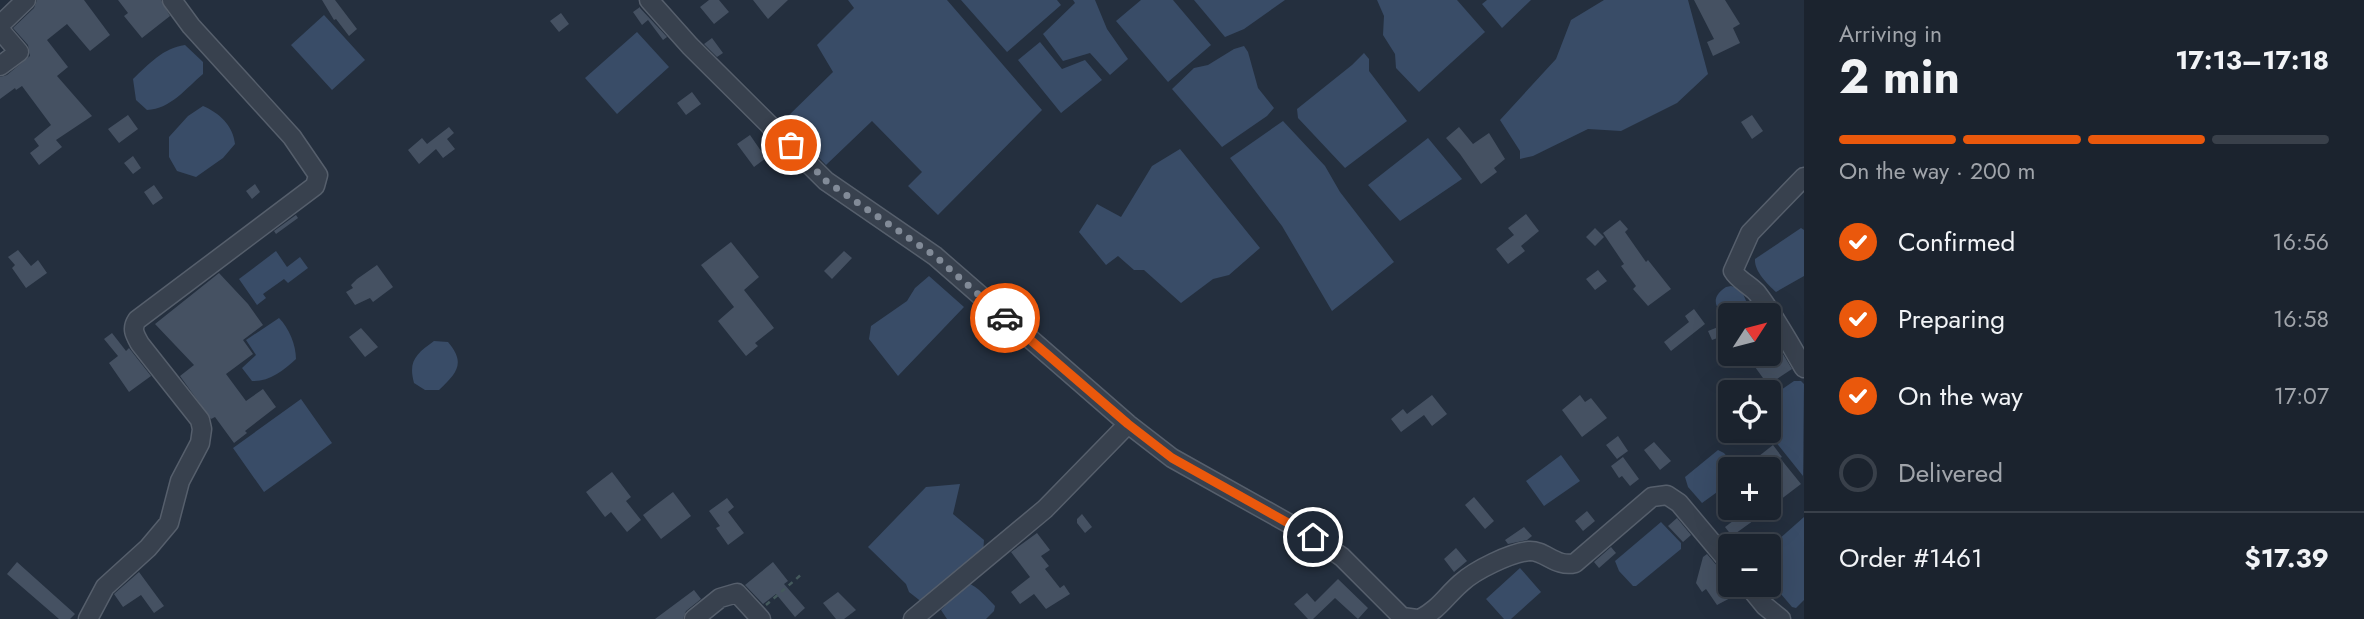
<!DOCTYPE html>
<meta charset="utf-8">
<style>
:root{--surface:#1b232e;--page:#282f3a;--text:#f1f3f6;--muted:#a0a4aa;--line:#39404a;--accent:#ea580c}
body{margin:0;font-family:Jost,sans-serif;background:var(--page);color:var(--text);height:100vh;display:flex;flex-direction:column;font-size:26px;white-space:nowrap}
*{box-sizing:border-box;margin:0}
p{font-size:23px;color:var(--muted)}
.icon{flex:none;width:38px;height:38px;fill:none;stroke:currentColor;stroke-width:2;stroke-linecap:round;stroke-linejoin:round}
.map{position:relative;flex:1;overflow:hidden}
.panel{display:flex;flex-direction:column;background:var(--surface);width:560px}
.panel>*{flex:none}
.needle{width:46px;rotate:54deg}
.buttons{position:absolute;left:1718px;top:303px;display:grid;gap:14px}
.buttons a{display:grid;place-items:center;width:63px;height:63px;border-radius:7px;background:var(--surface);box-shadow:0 7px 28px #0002,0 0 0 2px var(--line);font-size:35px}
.pin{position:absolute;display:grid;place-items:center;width:60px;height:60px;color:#fff;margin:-30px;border:4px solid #fff;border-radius:50%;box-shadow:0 2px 7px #0007}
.courier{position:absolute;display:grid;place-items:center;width:70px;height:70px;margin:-35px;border:5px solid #ea580c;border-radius:50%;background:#fff;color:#222;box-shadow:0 2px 9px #0007}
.summary em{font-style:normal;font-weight:700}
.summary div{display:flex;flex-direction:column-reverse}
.summary{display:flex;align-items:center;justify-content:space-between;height:119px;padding:0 35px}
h1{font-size:46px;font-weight:700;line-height:52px}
.bar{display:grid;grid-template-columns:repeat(4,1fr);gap:10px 7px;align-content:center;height:84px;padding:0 35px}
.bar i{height:9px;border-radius:5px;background:var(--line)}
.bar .on{background:var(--accent)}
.bar p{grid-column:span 4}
.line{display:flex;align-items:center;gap:18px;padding:0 35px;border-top:2px solid var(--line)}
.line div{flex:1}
ol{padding:0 35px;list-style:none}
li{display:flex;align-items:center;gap:21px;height:77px}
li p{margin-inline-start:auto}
li .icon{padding:7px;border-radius:50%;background:var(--accent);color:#fff;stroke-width:4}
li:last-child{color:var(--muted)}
li i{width:38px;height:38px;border:4px solid var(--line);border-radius:50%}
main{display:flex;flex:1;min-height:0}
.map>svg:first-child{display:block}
.water{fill:#394c67}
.building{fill:#455162}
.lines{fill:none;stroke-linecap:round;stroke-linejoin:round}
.minor-casing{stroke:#565f6c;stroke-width:21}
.path{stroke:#44595c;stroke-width:2.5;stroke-dasharray:5 5;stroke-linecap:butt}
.minor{stroke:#38414e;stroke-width:18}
.done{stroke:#828b98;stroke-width:7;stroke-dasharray:0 12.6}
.route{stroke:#ea580c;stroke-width:9}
</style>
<main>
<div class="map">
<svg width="1804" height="619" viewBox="0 0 1804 619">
<rect width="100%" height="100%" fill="#242f3e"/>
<path class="water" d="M 848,0 L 947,0 L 1042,110 L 938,215 L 908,186 L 922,172 L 872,121 L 826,165 L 783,121 L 833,72 L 817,45 L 854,8 Z
M 961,0 L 1057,0 L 1061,5 L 1007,52 Z
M 1073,0 L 1095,0 L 1107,29 L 1128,59 L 1110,75 L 1090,53 L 1063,61 L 1043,34 L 1075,3 Z
M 1141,0 L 1173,0 L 1211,45 L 1168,82 L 1116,21 Z
M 1194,0 L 1285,0 L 1244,29 L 1225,37 Z
M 1377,0 L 1457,0 L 1485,32 L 1419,92 L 1396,68 L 1395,54 L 1383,35 L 1384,16 Z
M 1487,0 L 1531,0 L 1502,28 L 1482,4 Z
M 1604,0 L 1688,0 L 1708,74 L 1677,103 L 1621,131 L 1588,129 L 1533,156 L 1520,159 L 1520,151 L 1500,120 L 1556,59 L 1571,20 Z
M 324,15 L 365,60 L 332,90 L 291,45 Z
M 637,32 L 669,67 L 617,114 L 585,78 Z
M 1040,42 L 1062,69 L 1085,60 L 1102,80 L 1061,113 L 1018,60 Z
M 185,45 L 203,62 L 203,74 C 186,88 171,109 147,110 L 136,100 L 133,79 C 149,64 163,48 185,45 Z
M 1244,46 L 1248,52 L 1258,88 L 1274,108 L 1267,116 L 1222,147 L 1172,89 L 1194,68 L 1208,65 L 1234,49 Z
M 1364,53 L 1369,59 L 1369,71 L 1407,121 L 1345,168 L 1298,118 L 1297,109 L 1352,65 Z
M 203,106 C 219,113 233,125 235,144 L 223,158 L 196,177 L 177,171 L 169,157 L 169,137 L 188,116 Z
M 1283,121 L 1325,166 L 1340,192 L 1394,262 L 1332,311 L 1282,226 L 1230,158 Z
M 1428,138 L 1462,179 L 1400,221 L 1368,185 Z
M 1180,149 L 1260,248 L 1229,275 L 1213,279 L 1181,303 L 1144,270 L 1134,270 L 1118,256 L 1106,265 L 1079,232 L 1097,204 L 1121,217 L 1152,166 Z
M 1801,228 L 1804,230 L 1804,276 L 1776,292 C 1767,284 1754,271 1755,259 Z
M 276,251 L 287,267 L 300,257 L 308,268 L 288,283 L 284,279 L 263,294 L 266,298 L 257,305 L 239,279 Z
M 929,276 L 964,307 L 898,376 L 869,339 L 871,326 L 907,301 L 915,288 Z
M 1726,287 L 1731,286 L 1741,289 L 1747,303 C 1745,309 1738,315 1731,315 L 1729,319 C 1714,309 1710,297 1726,287 Z
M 279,318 C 289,328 296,345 296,359 C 283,371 269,382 252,381 L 242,368 L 256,355 L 246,340 Z
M 434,341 L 448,342 C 466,363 457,373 439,390 L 425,390 L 414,383 C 408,361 416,354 434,341 Z
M 1794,381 L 1801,381 L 1804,384 L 1803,476 L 1767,431 L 1769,430 L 1769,398 Z
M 301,399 L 332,443 L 264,492 L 233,448 Z
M 1718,450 L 1724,453 L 1737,469 L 1731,469 L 1731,482 L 1702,503 L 1688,487 L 1685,477 Z
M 1561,455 L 1580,481 L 1544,506 L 1526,481 Z
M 960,484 L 953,514 L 984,540 L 983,554 L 923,603 L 909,592 L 906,584 L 868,547 L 926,487 Z
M 1804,517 L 1804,600 L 1796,608 L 1792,607 L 1769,580 L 1769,548 Z
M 1661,522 L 1681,543 L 1681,549 L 1636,586 L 1633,586 L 1619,571 L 1615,561 Z
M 1520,568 L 1541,592 L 1511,619 L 1504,619 L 1486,599 Z
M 967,583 C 978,586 987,598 995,606 L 994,611 L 986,619 L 947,619 L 941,610 Z"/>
<path class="building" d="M 37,0 L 84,0 L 110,35 L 90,51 L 67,24 L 47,40 L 68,67 L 57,76 L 92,116 L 56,140 L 62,147 L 39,165 L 30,153 L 39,146 L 34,139 L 51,125 L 22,86 L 16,90 L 15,88 L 0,99 L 0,77 L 7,75 L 30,56 L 28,45 L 13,28 L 34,8 Z
M 118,0 L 161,0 L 170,16 L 142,38 L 124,16 L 128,13 Z
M 322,0 L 335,0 L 357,29 L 349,36 L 336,19 L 334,20 Z
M 709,0 L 719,0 L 729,12 L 714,24 L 700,7 Z
M 753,0 L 788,0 L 768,19 Z
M 1694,0 L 1725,0 L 1740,24 L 1733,28 L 1740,43 L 1713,56 L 1707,42 L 1714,39 Z
M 640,7 L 640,8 L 667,37 L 663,40 L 648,20 L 642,25 L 633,12 Z
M 561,13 L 569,24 L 559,32 L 550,21 Z
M 712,38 L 723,53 L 717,57 L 704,44 Z
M 692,92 L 701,104 L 686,115 L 677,103 Z
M 128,115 L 138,129 L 119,143 L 108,129 Z
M 1752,115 L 1763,131 L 1752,139 L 1741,122 Z
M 449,127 L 454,133 L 447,139 L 455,149 L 443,158 L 436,149 L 419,164 L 408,150 L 422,138 L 427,144 Z
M 1459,127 L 1473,144 L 1489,133 L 1505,159 L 1494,168 L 1497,172 L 1481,184 L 1460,154 L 1446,138 Z
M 750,135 L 766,158 L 754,167 L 737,144 Z
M 133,156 L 141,168 L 133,174 L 124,163 Z
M 255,184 L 260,192 L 252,199 L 246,191 Z
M 154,185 L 163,198 L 153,205 L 144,192 Z
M 1526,214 L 1539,231 L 1521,246 L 1525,251 L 1508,264 L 1496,249 L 1514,235 L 1508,228 Z
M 296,215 L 298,218 L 276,234 L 274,231 Z
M 1620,220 L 1628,229 L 1625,232 L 1646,262 L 1648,260 L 1671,289 L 1648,306 L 1633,289 L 1636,286 L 1621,266 L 1624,264 L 1603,233 Z
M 1595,228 L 1604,237 L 1595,246 L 1586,237 Z
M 731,242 L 759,277 L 744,290 L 774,328 L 755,343 L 758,346 L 746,356 L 718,321 L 734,307 L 701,265 Z
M 18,250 L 31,266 L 38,260 L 47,273 L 26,288 L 12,268 L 15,265 L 8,257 Z
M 844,251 L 852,258 L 832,279 L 824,271 Z
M 377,265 L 393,287 L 373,302 L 370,298 L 355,305 L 346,292 L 353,288 L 351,285 L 357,279 Z
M 1598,270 L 1607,281 L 1595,290 L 1586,279 Z
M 219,273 L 248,304 L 263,325 L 243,340 L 253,354 L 226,374 L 246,401 L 263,389 L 276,407 L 245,431 L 247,433 L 234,443 L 215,417 L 211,419 L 180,376 L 194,365 L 155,324 Z
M 1020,290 L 1027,297 L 1014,310 L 1007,304 Z
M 1694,309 L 1705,324 L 1671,351 L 1664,342 L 1689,322 L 1685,316 Z
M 1731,322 L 1731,359 L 1720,337 L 1712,340 L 1708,331 Z
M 361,328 L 378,347 L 365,357 L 349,337 Z
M 1769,331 L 1792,369 L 1768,385 L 1750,360 L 1753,358 L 1749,354 L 1769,354 Z
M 112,333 L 126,351 L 129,348 L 151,376 L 129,392 L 109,363 L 118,356 L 104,339 Z
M 1432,395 L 1447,414 L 1432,426 L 1424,415 L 1401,432 L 1391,419 L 1403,409 L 1407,414 Z
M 1580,395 L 1585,402 L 1591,398 L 1607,418 L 1582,437 L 1562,410 Z
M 1618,436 L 1628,451 L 1617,459 L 1606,445 Z
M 1654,442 L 1671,461 L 1660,470 L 1644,450 Z
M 1773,445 L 1782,457 L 1780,458 L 1801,484 L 1780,500 L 1769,486 L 1776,480 L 1759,456 Z
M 1623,457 L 1639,479 L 1630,486 L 1622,476 L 1619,478 L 1611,466 Z
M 612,472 L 631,497 L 626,501 L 641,520 L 627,532 L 611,512 L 605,517 L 586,492 Z
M 673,492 L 691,516 L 661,539 L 643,515 Z
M 1474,497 L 1494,521 L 1485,529 L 1465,505 Z
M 727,498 L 734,507 L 728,512 L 744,533 L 728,545 L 716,528 L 720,526 L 709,511 Z
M 1750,508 L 1771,508 L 1732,536 L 1725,527 Z
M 1587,511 L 1595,521 L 1583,531 L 1575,521 Z
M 1082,514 L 1092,527 L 1085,533 L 1077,523 L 1077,519 Z
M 1677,518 L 1691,535 L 1683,542 L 1668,526 Z
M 1524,527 L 1532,536 L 1527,540 L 1508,544 L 1505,540 Z
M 1037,533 L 1050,550 L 1041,556 L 1049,566 L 1045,569 L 1060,588 L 1064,585 L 1070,594 L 1046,609 L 1034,594 L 1020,604 L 1011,592 L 1030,577 L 1011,552 Z
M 1611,547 L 1616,553 L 1599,568 L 1594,562 Z
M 1456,548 L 1467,561 L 1454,572 L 1444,559 Z
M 1707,554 L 1731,582 L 1731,588 L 1736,595 L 1717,605 L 1706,589 L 1702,592 L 1696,583 L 1703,557 Z
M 17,562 L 75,614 L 70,619 L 59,619 L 7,574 Z
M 773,562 L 788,581 L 784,584 L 805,608 L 795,617 L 776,594 L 763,604 L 745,585 Z
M 139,572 L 164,606 L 154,613 L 141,595 L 123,607 L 114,594 Z
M 1338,579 L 1368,608 L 1358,619 L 1335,598 L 1313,619 L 1308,619 L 1294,604 L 1307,593 L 1315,602 Z
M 694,590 L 701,599 L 686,611 L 683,619 L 655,619 Z
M 838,592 L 856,610 L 844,619 L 836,619 L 823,603 Z"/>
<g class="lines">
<defs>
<path id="minor" d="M 649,0 L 690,46 L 826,181 L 935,256 L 1128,424 L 1172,458 L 1313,537 L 1342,557 L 1402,617 L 1417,619
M 0,25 L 26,0
M 0,30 L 19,52 L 0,66
M 1804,177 L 1750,233 L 1733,271 C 1738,280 1750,285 1757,293 C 1774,315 1790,344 1804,368
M 1747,584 L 1765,606 L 1781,619
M 88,619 L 105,587 L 148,548 L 169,523 L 180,481 L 200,443 L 202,429 L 200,420 L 140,344 C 135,335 131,329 137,320 L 315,186 L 318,175 L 292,137 L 191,26 L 172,0
M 694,619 L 720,598 L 737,593 L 761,619
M 913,619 L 1045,509 L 1128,424
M 1420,619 C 1440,608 1445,597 1461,583 C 1475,570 1510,553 1529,551 C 1545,550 1556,568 1575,563 L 1652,497 L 1667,495 L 1679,503 L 1731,565"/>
</defs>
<use href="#minor" class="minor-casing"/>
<path class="path" d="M 766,605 L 803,573"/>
<use href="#minor" class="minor"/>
</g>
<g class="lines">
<path class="done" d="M 791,145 L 826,181 L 935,256 L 1005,318"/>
<path class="route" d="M 1005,318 L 1128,424 L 1172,458 L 1313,537"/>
</g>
</svg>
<div class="buttons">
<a><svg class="needle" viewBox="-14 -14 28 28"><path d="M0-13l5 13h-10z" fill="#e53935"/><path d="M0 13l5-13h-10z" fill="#a0a4aa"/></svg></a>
<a><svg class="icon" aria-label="locate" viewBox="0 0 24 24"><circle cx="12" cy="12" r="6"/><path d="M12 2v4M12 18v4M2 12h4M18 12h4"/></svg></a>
<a>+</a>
<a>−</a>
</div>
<div class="pin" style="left:791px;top:145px;background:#ea580c"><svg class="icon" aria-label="bag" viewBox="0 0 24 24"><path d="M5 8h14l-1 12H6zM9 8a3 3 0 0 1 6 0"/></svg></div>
<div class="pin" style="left:1313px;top:537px;background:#1f2937"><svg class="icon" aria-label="home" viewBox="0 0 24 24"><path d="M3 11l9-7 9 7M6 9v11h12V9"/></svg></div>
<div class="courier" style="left:1005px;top:318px"><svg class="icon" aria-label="car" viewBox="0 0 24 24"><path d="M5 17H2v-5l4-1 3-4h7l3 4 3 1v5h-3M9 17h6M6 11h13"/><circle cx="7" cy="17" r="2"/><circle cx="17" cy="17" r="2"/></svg></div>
</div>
<section class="panel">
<div class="summary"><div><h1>2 min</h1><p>Arriving in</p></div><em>17:13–17:18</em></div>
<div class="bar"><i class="on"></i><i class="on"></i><i class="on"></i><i></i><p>On the way · 200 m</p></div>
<ol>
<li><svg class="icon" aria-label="check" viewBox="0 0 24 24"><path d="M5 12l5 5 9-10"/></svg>Confirmed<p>16:56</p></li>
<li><svg class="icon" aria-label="check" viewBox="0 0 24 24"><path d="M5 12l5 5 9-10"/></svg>Preparing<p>16:58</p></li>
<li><svg class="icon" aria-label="check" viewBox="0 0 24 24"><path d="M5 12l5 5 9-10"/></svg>On the way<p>17:07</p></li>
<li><i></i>Delivered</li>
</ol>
<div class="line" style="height:91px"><div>Order #1461</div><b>$17.39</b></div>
</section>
</main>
